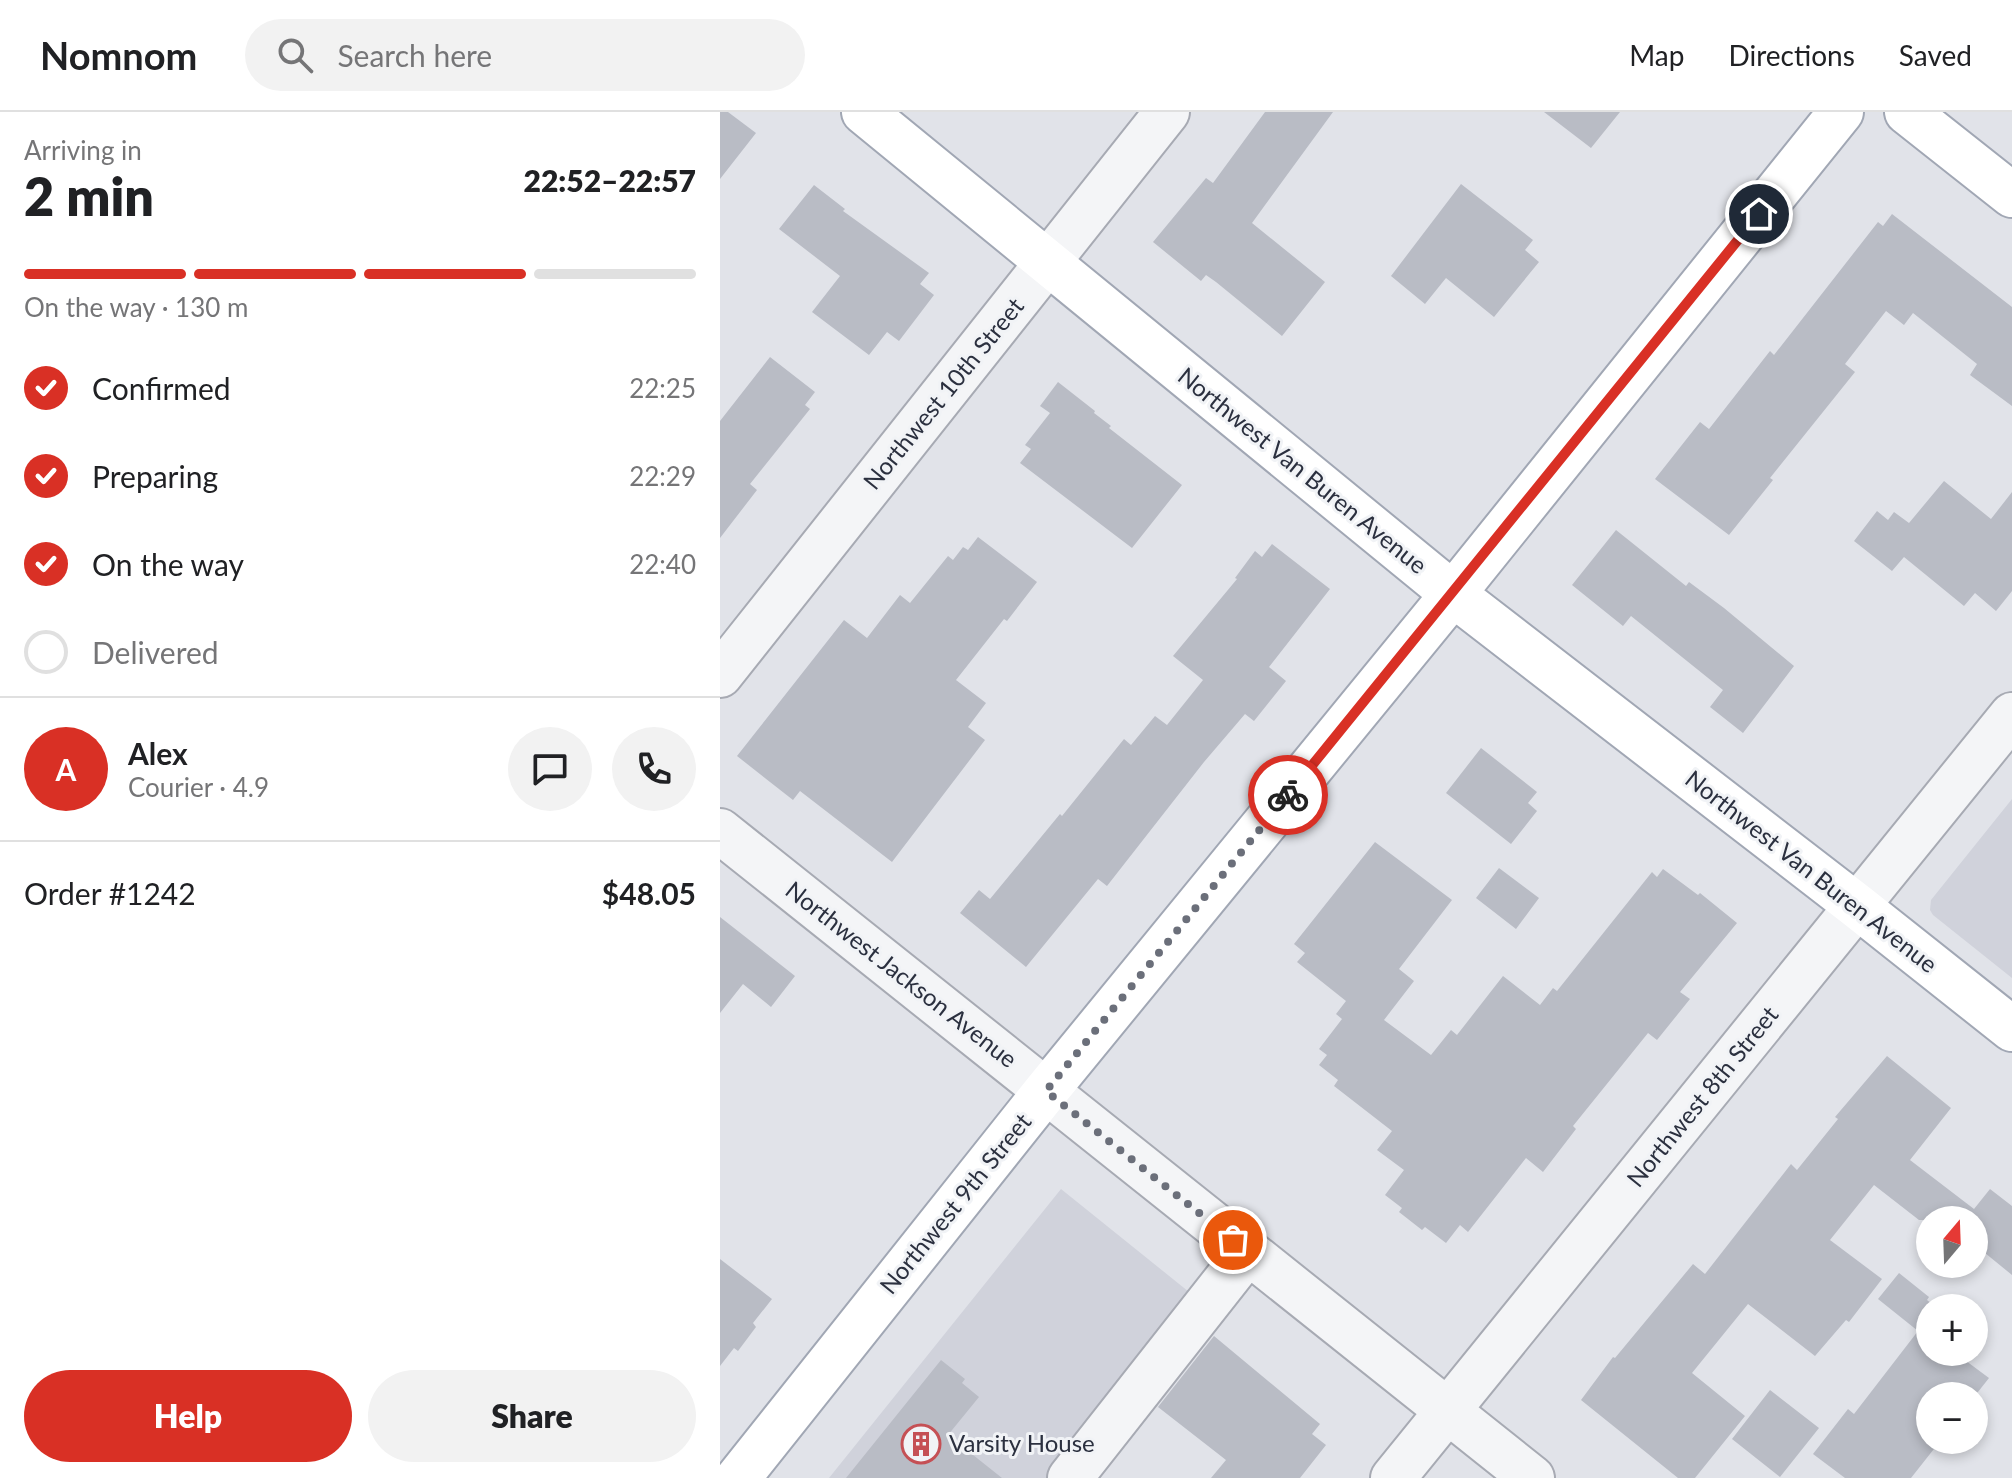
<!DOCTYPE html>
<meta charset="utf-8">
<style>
:root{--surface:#fff;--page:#f2f2f2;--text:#202124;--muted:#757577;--line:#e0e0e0;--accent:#d93025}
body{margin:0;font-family:Lato,sans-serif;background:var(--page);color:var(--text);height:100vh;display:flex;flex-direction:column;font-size:30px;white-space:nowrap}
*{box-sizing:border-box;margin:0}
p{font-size:26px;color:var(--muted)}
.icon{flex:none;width:44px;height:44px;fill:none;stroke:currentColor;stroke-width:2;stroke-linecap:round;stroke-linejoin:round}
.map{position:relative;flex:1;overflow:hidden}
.drawer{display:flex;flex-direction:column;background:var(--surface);width:720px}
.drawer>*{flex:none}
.needle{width:52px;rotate:19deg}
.controls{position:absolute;left:1196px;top:1094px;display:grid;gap:16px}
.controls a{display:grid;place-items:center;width:72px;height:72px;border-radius:50%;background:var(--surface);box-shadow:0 4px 12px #0003;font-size:40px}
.pin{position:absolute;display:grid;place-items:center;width:68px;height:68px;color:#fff;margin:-34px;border:4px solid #fff;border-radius:50%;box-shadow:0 2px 8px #0007}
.courier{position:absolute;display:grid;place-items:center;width:80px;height:80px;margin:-40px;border:6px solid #d93025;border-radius:50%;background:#fff;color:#222;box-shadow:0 2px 10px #0007}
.summary em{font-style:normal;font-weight:800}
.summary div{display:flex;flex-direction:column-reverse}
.summary{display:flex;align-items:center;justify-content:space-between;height:136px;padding:0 24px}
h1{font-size:52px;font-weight:800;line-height:60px}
.bar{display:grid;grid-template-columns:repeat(4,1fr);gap:12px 8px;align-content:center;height:96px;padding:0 24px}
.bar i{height:10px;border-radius:6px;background:var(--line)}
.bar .active{background:var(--accent)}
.bar p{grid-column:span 4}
.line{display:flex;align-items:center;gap:20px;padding:0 24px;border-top:2px solid var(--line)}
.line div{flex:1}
.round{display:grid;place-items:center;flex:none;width:84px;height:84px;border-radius:42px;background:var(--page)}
ol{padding:0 24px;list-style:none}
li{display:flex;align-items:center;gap:24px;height:88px}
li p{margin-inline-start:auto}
li .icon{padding:8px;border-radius:50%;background:var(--accent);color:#fff;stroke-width:4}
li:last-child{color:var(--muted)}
li i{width:44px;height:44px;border:4px solid var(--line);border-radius:50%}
.action{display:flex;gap:16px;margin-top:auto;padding:16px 24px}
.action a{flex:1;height:92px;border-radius:48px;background:var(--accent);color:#fff;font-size:32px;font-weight:800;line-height:92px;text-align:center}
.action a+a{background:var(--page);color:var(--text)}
header{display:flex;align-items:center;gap:48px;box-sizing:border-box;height:112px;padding:0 40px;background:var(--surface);border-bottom:2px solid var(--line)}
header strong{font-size:38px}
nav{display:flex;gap:44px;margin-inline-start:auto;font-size:28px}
.search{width:560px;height:72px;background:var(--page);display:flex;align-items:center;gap:20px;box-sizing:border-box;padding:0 28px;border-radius:44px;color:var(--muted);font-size:30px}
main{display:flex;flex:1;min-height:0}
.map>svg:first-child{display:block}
.built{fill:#d0d2db}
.building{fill:#b9bcc5}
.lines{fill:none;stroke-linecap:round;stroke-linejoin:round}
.minor-casing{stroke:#a7aab3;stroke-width:48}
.major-casing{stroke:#a1a7b4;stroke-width:48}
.minor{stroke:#f4f5f7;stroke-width:44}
.major{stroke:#fff;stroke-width:44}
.done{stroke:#6b6f7a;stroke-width:8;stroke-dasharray:0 14.4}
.route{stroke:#d93025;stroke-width:10}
.labels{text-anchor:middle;stroke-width:6;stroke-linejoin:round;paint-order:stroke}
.street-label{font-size:24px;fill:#2b303f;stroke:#f1f3f6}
.poi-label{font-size:24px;fill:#2b303f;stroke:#f1f3f6;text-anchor:start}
</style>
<header>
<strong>Nomnom</strong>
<div class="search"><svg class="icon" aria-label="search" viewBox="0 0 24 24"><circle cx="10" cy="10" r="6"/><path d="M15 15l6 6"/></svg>Search here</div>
<nav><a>Map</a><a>Directions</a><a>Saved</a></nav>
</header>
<main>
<section class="drawer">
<div class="summary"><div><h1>2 min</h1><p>Arriving in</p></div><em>22:52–22:57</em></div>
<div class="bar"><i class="active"></i><i class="active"></i><i class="active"></i><i></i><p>On the way · 130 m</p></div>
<ol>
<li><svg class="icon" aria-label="check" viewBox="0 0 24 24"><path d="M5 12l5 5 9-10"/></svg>Confirmed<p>22:25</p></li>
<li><svg class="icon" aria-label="check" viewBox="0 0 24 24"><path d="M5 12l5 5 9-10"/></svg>Preparing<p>22:29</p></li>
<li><svg class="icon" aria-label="check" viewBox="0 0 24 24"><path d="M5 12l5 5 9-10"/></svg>On the way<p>22:40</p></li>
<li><i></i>Delivered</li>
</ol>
<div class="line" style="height:144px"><b class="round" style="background:var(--accent);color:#fff">A</b><div><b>Alex</b><p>Courier · 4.9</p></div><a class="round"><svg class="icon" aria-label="chat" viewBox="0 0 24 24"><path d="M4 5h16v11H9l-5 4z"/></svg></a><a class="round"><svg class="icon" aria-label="phone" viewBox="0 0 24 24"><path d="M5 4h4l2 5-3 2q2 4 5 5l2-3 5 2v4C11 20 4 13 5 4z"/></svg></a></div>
<div class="line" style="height:104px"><div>Order #1242</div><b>$48.05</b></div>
<div class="action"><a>Help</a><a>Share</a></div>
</section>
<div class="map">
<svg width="1292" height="1366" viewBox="0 0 1292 1366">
<rect width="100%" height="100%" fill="#e1e3e9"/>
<path class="built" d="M 1292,687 L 1292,866 L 1213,803 L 1210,798 L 1211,788 Z
M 341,1077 L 479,1188 L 334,1366 L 109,1366 Z"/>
<path class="building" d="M 0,0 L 8,0 L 36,21 L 0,67 Z
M 545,0 L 613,0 L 532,111 L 605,170 L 562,224 L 496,170 L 486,163 L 481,169 L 433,130 L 486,66 L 493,71 Z
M 824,0 L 900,0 L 871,36 Z
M 741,72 L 813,128 L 805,138 L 819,150 L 774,205 L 726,166 L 705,192 L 671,164 Z
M 94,73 L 125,97 L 123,99 L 209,161 L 200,172 L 214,183 L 179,229 L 167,220 L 149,243 L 92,200 L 120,164 L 59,117 Z
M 1172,102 L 1292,195 L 1292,294 L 1250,263 L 1257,252 L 1193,201 L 1184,213 L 1166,199 L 1125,252 L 1135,260 L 1050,366 L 1053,368 L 1009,423 L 935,367 L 980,310 L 989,317 L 1050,239 L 1054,243 L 1158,110 L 1163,114 Z
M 50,245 L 95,280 L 85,293 L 90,297 L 30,372 L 37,378 L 0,426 L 0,309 Z
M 338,270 L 375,299 L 374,301 L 391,314 L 389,316 L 462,373 L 412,436 L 300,351 L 311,337 L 305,333 L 330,301 L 320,294 Z
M 1224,369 L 1271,407 L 1292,380 L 1292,479 L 1276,499 L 1255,481 L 1244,494 L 1184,445 L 1172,459 L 1134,429 L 1157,399 L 1168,408 L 1174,400 L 1189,411 Z
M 896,418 L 966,474 L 969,470 L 1004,496 L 1074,554 L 1023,621 L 990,595 L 1003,578 L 911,504 L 903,514 L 852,473 Z
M 258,425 L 317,470 L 287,509 L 284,507 L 236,568 L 266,591 L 248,615 L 265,628 L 172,750 L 80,679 L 73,688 L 17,644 L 124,508 L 147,526 L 180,483 L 190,491 L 228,444 L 233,448 L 243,435 L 248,438 Z
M 552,432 L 610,477 L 549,555 L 566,569 L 534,609 L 525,602 L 484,650 L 387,774 L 378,767 L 306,855 L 240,801 L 259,778 L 270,787 L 340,702 L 342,704 L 404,627 L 411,633 L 435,604 L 447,613 L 483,568 L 453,544 L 517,467 L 515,466 L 535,439 L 542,445 Z
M 761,636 L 817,680 L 808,691 L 817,699 L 791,732 L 726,681 Z
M 655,730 L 732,788 L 679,857 L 694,869 L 664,908 L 711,943 L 731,918 L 737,923 L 783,864 L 820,893 L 833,876 L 837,879 L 932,760 L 937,765 L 943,757 L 978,783 L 980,781 L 1017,811 L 960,880 L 970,887 L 937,928 L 928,921 L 853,1014 L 856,1017 L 823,1060 L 806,1046 L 748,1120 L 740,1113 L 726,1131 L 705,1115 L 702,1118 L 679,1100 L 682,1096 L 665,1083 L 684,1058 L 657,1038 L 672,1019 L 614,974 L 618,968 L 599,953 L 607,943 L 599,937 L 622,907 L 616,902 L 626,889 L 577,850 L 585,841 L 574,832 Z
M 779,756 L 819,786 L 796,817 L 756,786 Z
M 0,805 L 75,864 L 51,895 L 23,872 L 0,901 Z
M 1167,944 L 1231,996 L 1190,1048 L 1254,1097 L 1270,1077 L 1292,1094 L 1292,1163 L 1254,1132 L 1254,1108 L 1199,1108 L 1154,1073 L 1110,1128 L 1162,1167 L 1129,1210 L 1126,1208 L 1095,1244 L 1028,1192 L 972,1261 L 1025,1304 L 975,1366 L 958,1366 L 861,1288 L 893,1245 L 895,1246 L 973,1152 L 985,1162 L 1071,1052 L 1077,1058 L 1118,1007 L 1115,1005 Z
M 0,1147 L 52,1187 L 33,1211 L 36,1215 L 18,1239 L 14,1236 L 0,1254 Z
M 1179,1161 L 1209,1185 L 1207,1188 L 1217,1196 L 1210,1196 L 1210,1240 L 1234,1240 L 1269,1266 L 1254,1285 L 1210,1284 L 1210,1328 L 1221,1328 L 1191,1366 L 1125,1366 L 1093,1342 L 1128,1297 L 1134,1302 L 1198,1219 L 1158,1187 Z
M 494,1224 L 600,1312 L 592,1322 L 606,1333 L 580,1366 L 491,1366 L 506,1348 L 438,1295 Z
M 221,1248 L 245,1267 L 242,1271 L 259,1285 L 228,1323 L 282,1366 L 126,1366 Z
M 1050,1278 L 1099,1316 L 1060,1365 L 1012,1327 Z"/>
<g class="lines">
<defs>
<path id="minor" d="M 0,563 L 447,0
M 0,719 L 812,1366
M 350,1366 L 528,1140
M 673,1366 L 1292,603"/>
<path id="major" d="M 144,0 L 733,482 L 1137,794 L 1292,917
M 1187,0 L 1292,83
M 18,1366 L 326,979 L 733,482 L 1121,0"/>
</defs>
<use href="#minor" class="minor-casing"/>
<use href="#major" class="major-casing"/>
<use href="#minor" class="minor"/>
<use href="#major" class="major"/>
</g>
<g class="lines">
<path class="done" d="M 513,1128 L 326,979 L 568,683"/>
<path class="route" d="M 568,683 L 1039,102"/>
</g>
<defs>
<symbol id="building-ring" viewBox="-11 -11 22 22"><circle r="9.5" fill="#f1f3f6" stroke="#c55055" stroke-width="1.5"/><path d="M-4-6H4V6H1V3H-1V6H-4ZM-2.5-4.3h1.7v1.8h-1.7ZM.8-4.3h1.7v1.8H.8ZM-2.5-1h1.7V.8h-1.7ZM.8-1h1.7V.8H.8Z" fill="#c55055"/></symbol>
</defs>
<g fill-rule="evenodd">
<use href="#building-ring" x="179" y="1310" width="44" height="44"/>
</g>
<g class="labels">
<g class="street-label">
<text transform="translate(224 282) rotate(-51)" y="8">Northwest 10th Street</text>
<text transform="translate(582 359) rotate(39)" y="8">Northwest Van Buren Avenue</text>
<text transform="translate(1091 760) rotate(38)" y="8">Northwest Van Buren Avenue</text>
<text transform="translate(181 863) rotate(38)" y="8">Northwest Jackson Avenue</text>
<text transform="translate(983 985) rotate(-51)" y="8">Northwest 8th Street</text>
<text transform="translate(236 1092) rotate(-51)" y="8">Northwest 9th Street</text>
</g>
<g class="poi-label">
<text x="229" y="1340">Varsity House</text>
</g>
</g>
</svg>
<div class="controls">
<a><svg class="needle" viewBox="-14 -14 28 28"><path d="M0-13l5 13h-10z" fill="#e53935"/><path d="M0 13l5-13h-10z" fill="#757577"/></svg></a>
<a>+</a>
<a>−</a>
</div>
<div class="pin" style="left:513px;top:1128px;background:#ea580c"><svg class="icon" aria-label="bag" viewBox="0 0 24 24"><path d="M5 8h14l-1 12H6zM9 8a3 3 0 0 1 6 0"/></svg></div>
<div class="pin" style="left:1039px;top:102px;background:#1f2937"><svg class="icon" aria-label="home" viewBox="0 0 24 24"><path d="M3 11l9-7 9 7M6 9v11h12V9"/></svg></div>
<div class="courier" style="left:568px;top:683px"><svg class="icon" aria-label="bike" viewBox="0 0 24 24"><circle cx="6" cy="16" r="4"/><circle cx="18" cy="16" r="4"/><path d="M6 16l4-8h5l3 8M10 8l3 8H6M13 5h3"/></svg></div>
</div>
</main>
